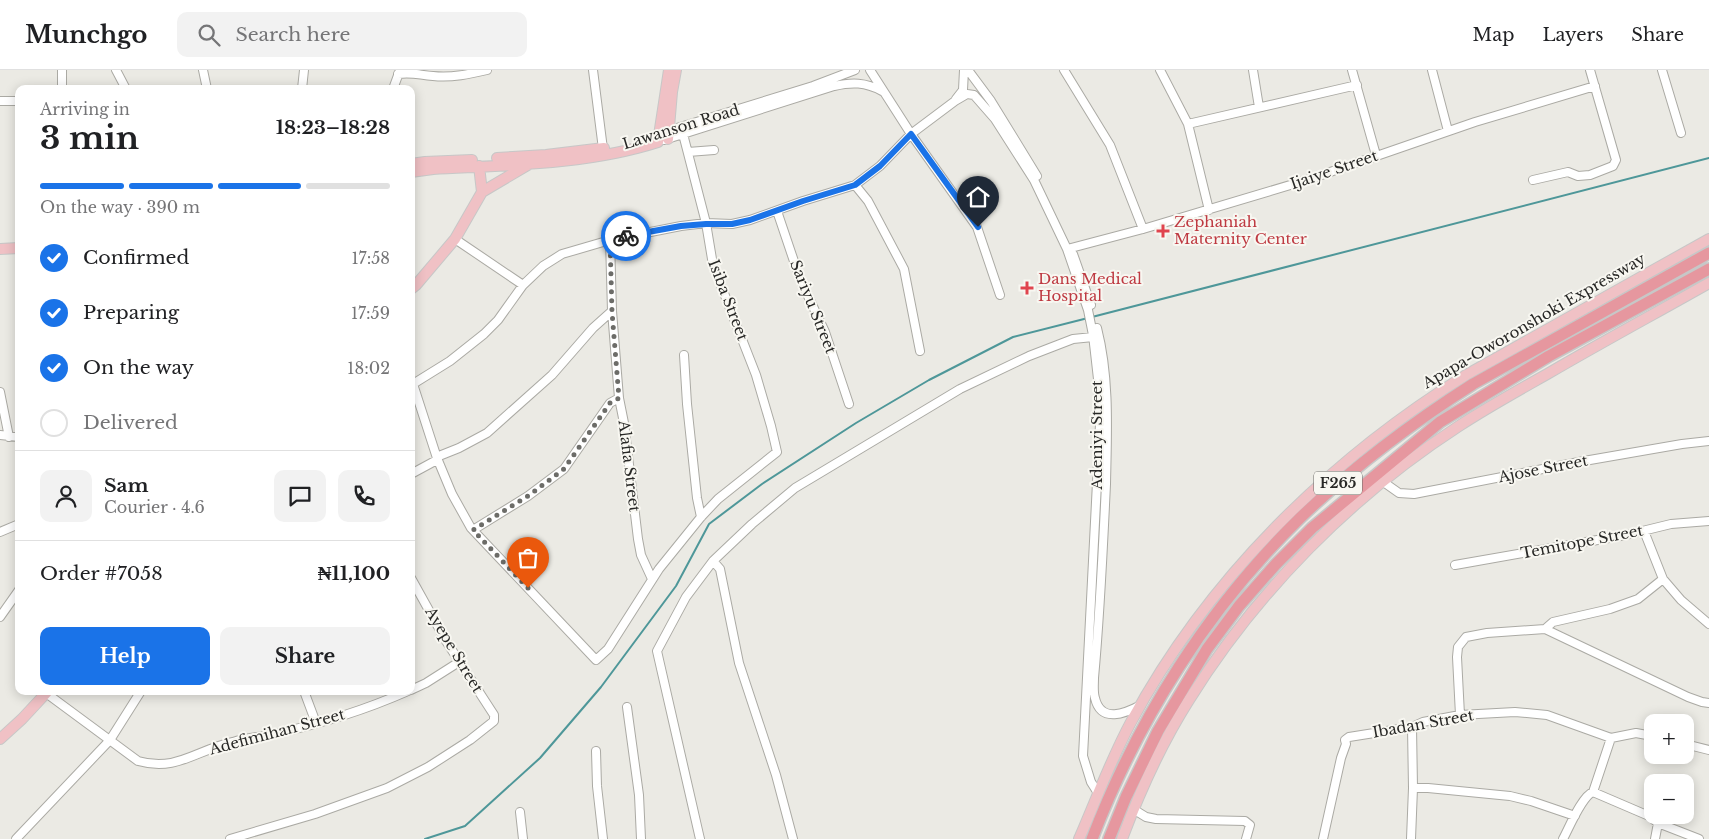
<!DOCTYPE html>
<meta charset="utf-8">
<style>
:root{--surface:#fff;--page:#f2f2f2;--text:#202124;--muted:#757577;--line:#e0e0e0;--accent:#1a73e8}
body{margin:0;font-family:"Libre Baskerville",serif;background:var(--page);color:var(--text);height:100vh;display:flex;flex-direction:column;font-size:19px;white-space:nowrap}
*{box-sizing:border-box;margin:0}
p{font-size:16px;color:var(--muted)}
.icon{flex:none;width:28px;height:28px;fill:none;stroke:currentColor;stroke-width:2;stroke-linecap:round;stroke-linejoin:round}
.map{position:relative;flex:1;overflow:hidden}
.details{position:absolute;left:15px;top:15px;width:400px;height:610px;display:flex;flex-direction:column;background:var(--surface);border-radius:10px;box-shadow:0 2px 12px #0003}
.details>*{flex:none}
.controls{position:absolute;left:1644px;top:644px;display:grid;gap:10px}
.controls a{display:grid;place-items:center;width:50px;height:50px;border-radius:10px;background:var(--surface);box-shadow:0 2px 12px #0003;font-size:25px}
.pin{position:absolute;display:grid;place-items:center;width:42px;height:42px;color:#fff;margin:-51px -21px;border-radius:50% 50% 50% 0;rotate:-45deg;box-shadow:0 0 5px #0007}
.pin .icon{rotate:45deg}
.courier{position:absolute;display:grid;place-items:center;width:50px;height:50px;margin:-25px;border:4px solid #1a73e8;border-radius:50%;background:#fff;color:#222;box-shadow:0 1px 6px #0007}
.head em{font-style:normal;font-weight:700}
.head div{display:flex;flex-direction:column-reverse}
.head{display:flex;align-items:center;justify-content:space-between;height:85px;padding:0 25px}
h1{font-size:32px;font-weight:700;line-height:38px}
.bar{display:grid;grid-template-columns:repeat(4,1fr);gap:8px 5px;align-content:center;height:60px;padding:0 25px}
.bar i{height:6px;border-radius:4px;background:var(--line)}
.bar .selected{background:var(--accent)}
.bar p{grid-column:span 4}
.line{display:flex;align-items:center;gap:12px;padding:0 25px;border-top:1px solid var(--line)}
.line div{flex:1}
.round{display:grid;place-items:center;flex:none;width:52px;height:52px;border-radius:10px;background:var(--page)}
ol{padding:0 25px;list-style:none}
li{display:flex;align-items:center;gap:15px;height:55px}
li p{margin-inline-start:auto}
li .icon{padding:5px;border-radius:50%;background:var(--accent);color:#fff;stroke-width:4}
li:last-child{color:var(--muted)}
li i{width:28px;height:28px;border:2px solid var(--line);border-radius:50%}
.primary-button{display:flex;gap:10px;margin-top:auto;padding:10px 25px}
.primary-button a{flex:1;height:58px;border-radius:10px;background:var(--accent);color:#fff;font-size:20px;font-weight:700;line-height:58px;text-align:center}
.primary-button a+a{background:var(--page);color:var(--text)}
header{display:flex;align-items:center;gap:30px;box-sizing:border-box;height:70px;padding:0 25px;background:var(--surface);border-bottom:1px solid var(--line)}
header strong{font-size:24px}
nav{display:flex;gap:28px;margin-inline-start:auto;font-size:18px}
.search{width:350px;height:45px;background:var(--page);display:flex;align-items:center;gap:12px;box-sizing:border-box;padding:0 18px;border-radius:10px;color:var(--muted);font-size:19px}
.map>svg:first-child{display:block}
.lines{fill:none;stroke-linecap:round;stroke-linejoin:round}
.stream{stroke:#4e9799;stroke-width:2}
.minor-casing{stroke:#abaaa4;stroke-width:10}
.major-casing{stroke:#c7c7c7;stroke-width:12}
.highway-casing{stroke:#c7c7c7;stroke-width:14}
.minor{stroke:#fff;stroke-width:8}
.major{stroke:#f0c1c5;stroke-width:10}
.highway{stroke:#e6979f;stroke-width:11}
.done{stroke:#6c6c68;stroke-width:5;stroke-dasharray:0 9}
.route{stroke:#1a73e8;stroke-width:6}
.health-dot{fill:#e0444e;stroke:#f8f7f1;stroke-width:2}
.labels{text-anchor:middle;stroke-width:4;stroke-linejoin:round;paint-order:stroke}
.shield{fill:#f8f7f1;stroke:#666663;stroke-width:1}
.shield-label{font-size:14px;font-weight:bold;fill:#282826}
.street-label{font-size:15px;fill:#282826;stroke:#f8f7f1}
.health-label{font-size:15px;fill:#be3a42;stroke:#f8f7f1;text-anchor:start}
</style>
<header>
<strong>Munchgo</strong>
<div class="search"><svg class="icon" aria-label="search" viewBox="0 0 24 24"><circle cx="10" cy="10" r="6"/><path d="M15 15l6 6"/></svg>Search here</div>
<nav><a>Map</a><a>Layers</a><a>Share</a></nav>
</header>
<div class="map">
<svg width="1709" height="769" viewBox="0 0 1709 769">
<rect width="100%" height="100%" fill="#ebeae4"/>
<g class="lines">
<path class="stream" d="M 1092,247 L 1709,88
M 425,769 L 465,756 L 540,688 L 601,617 L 676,516 L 709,454 L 762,414 L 856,353 L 929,310 L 1013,267 L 1088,248"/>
<defs>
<path id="minor" d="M 116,0 L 126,19
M 203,0 L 207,19
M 593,0 L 603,79
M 870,0 L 911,64 L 977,157 L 1000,225
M 968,0 L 991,31 L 1037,106
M 1064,0 L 1110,75 L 1143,159
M 1160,0 L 1188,54 L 1209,140
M 1253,0 L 1259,37
M 1352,0 L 1376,85
M 1432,0 L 1448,61
M 1662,0 L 1681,63
M 398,4 C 413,2 419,5 433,6 C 452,8 470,4 487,0
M 62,19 L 62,0
M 302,19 L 304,0
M 393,19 L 400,0
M 956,29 L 963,20 L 964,0
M 0,31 L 19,31
M 1188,54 L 1357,15
M 664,62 L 813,16 L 855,0
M 664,70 L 834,16 C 852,12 865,12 882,21
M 688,82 L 714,80
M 1533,110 L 1568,102 L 1578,106 L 1590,105 L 1613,96 L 1616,90 L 1590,0
M 855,115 L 868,131 L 904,199 L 920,281
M 777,141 L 800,209 L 825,262 L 849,334
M 455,169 L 523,215
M 610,170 L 681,156 L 706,153 L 732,154 L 750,150 L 803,131 L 855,115 L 880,96 L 911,64 L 955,31 L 967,24 L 974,25 L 995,49 L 1034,110 L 1067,179 L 1088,240 L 1093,265 L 1098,309 L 1100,354 L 1083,686 L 1091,712 L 1098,723
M 1071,178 L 1143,159 L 1307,110 L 1475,52 L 1595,16
M 1073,184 L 1091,235
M 1097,258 C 1110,309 1107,362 1106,414 C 1103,479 1100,543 1094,608 C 1094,615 1093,622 1095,628 C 1101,654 1126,643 1141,635
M 684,285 L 687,334 L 697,428 L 701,447
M 411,311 L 413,314 L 450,291 L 484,264 L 498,250 L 523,215 L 543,196 L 562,184 L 610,170 L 612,241 L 619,328 L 624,353 L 638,469 L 641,485 L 652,509
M 411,315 L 413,314 L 437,388 L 452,424 L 471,458 L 596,590 L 608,579 L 659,499 L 701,447 L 718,429 L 777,382 L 771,356 L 756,305 L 713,195 L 706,153 L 683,64
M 0,322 L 9,367
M 0,365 L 19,367
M 411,404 L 435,391 L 439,386 L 459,378 L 487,363 L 552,305 L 593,258 L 612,241
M 1382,411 L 1399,423 L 1414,424 L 1584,391 L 1682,374 L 1709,371
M 473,460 L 528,426 L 564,399 L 610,333 L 619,328
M 1644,461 L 1663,509 L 1681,530 L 1709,554
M 0,462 L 19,454
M 713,491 L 720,499 L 739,593 L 776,705 L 793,769
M 1455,495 L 1626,465 L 1671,454 L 1709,451
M 0,547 L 19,520
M 1545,559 L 1688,627 L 1702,632 L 1709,633
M 411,620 L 426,613 L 459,592
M 304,621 L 316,653
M 46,623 L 138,691 C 177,702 196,680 233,672 C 246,668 260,667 274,664 C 320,654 365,640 408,621
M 627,637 L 639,725 L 641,769
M 1460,645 L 1457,587 L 1458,577 L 1466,567 L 1487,563 L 1545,559 L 1553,552 L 1610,539 L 1638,529 L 1663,509
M 1685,674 L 1709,680
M 596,681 L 597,716 L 603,769
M 1413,718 L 1428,718 L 1510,726 L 1531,731 L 1575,746
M 1593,722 L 1611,668
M 1133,739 L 1146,747 L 1156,749 L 1245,751 L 1250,755 L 1246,769
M 520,742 L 523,769
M 16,769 L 110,670 L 141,621
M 230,769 L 315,744 L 387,718 L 428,697 L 470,670 L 494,651 L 494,645 L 446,571 L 411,508
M 700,769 L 657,581 L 686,527 L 713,491 L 752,454 L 795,418 L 960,319 L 1029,286 L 1073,269 L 1093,267
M 1323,769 L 1341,688 L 1346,674 L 1345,670 L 1349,667 L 1412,657 L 1423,652 L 1460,645 L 1515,642 L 1547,645 L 1611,668 L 1636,663 L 1652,666
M 1411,769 L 1413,718 L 1412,657
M 1563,769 C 1569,758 1582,726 1593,722 L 1649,746 L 1658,753 L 1699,769
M 1655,769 L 1658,753"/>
<path id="major" d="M 668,69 L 672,22 L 676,0
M 497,88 L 546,85 L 604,78
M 411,94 L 425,92 L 472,90
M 411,102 L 433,99 C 507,95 586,95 658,72 L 669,0
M 482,122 L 531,93
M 0,179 L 19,178
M 411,219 L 416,215 L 455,169 L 482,122 L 479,96
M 0,669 L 22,649 L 48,621
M 1079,769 C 1096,730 1111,689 1131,652 C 1208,509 1329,390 1466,305 L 1709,169
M 1122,769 C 1140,721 1161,674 1189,630 C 1257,521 1351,426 1459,356 C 1488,337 1519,320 1549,303 C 1602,272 1656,243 1709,213"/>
<path id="highway" d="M 1092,769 C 1138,649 1208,538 1300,448 C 1353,397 1412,353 1473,314 L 1709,183
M 1109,769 L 1126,727 L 1158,661 L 1207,579 L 1239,536 L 1276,494 L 1312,458 L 1440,352 L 1549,286 L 1709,199"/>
</defs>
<use href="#minor" class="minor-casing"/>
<use href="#major" class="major-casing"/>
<use href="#highway" class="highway-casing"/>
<use href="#minor" class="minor"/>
<use href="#major" class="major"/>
<use href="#highway" class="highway"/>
</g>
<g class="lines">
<path class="done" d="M 528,518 L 473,460 L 528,426 L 564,399 L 610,333 L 619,328 L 612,242 L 610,170 L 626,166"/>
<path class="route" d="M 626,166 L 681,156 L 706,154 L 732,154 L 750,150 L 803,131 L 855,115 L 880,96 L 911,64 L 978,157"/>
</g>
<g class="health-dot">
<path d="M1160.5 153.5h5v5h5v5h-5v5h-5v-5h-5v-5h5z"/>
<path d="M1024.5 210.5h5v5h5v5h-5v5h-5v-5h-5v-5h5z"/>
</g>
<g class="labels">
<rect class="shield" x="1314" y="401.5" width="48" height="23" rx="4"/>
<g class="shield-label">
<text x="1338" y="418">F265</text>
</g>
<g class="street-label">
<text transform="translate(681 57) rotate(-17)" y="5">Lawanson Road</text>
<text transform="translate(1334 100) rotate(-19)" y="5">Ijaiye Street</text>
<text transform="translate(728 230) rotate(69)" y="5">Isiba Street</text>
<text transform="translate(813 237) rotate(68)" y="5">Sariyu Street</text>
<text transform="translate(1534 251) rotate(-30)" y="5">Apapa-Oworonshoki Expressway</text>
<text transform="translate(1097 365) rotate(-90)" y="5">Adeniyi Street</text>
<text transform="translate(629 396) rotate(83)" y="5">Alafia Street</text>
<text transform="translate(1543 399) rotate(-11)" y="5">Ajose Street</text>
<text transform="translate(1582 472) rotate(-11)" y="5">Temitope Street</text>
<text transform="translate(454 580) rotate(59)" y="5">Ayepe Street</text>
<text transform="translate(1423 654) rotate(-10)" y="5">Ibadan Street</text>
<text transform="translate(277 662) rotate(-15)" y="5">Adefimihan Street</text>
</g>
<g class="health-label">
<text x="1174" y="157">Zephaniah<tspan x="1174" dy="17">Maternity Center</tspan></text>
<text x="1038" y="214">Dans Medical<tspan x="1038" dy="17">Hospital</tspan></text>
</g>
</g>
</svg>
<div class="controls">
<a>+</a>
<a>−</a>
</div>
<div class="pin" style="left:528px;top:518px;background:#ea580c"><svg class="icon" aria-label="bag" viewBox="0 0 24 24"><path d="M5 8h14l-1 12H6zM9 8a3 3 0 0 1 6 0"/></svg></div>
<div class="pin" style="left:978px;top:157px;background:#1f2937"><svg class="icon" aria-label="home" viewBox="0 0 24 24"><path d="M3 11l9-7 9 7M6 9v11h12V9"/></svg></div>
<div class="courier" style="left:626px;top:166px"><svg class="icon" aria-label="bike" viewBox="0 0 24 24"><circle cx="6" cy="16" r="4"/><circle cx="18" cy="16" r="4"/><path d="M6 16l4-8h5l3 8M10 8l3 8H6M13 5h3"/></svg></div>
<section class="details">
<div class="head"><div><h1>3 min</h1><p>Arriving in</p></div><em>18:23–18:28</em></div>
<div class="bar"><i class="selected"></i><i class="selected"></i><i class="selected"></i><i></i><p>On the way · 390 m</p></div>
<ol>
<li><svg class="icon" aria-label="check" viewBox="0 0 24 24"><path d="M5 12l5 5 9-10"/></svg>Confirmed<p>17:58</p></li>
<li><svg class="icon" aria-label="check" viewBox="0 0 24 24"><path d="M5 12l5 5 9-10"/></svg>Preparing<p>17:59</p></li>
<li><svg class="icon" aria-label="check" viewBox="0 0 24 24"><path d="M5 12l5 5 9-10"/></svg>On the way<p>18:02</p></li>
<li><i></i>Delivered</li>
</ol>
<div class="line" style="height:90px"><a class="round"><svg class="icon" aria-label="person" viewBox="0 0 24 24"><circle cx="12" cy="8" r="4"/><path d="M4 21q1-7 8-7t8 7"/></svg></a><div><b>Sam</b><p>Courier · 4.6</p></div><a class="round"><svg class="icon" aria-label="chat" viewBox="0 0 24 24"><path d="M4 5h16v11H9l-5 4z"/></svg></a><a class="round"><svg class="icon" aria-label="phone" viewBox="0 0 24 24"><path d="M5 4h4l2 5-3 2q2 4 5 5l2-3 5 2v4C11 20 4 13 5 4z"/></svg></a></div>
<div class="line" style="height:65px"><div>Order #7058</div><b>₦11,100</b></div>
<div class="primary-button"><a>Help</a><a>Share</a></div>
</section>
</div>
